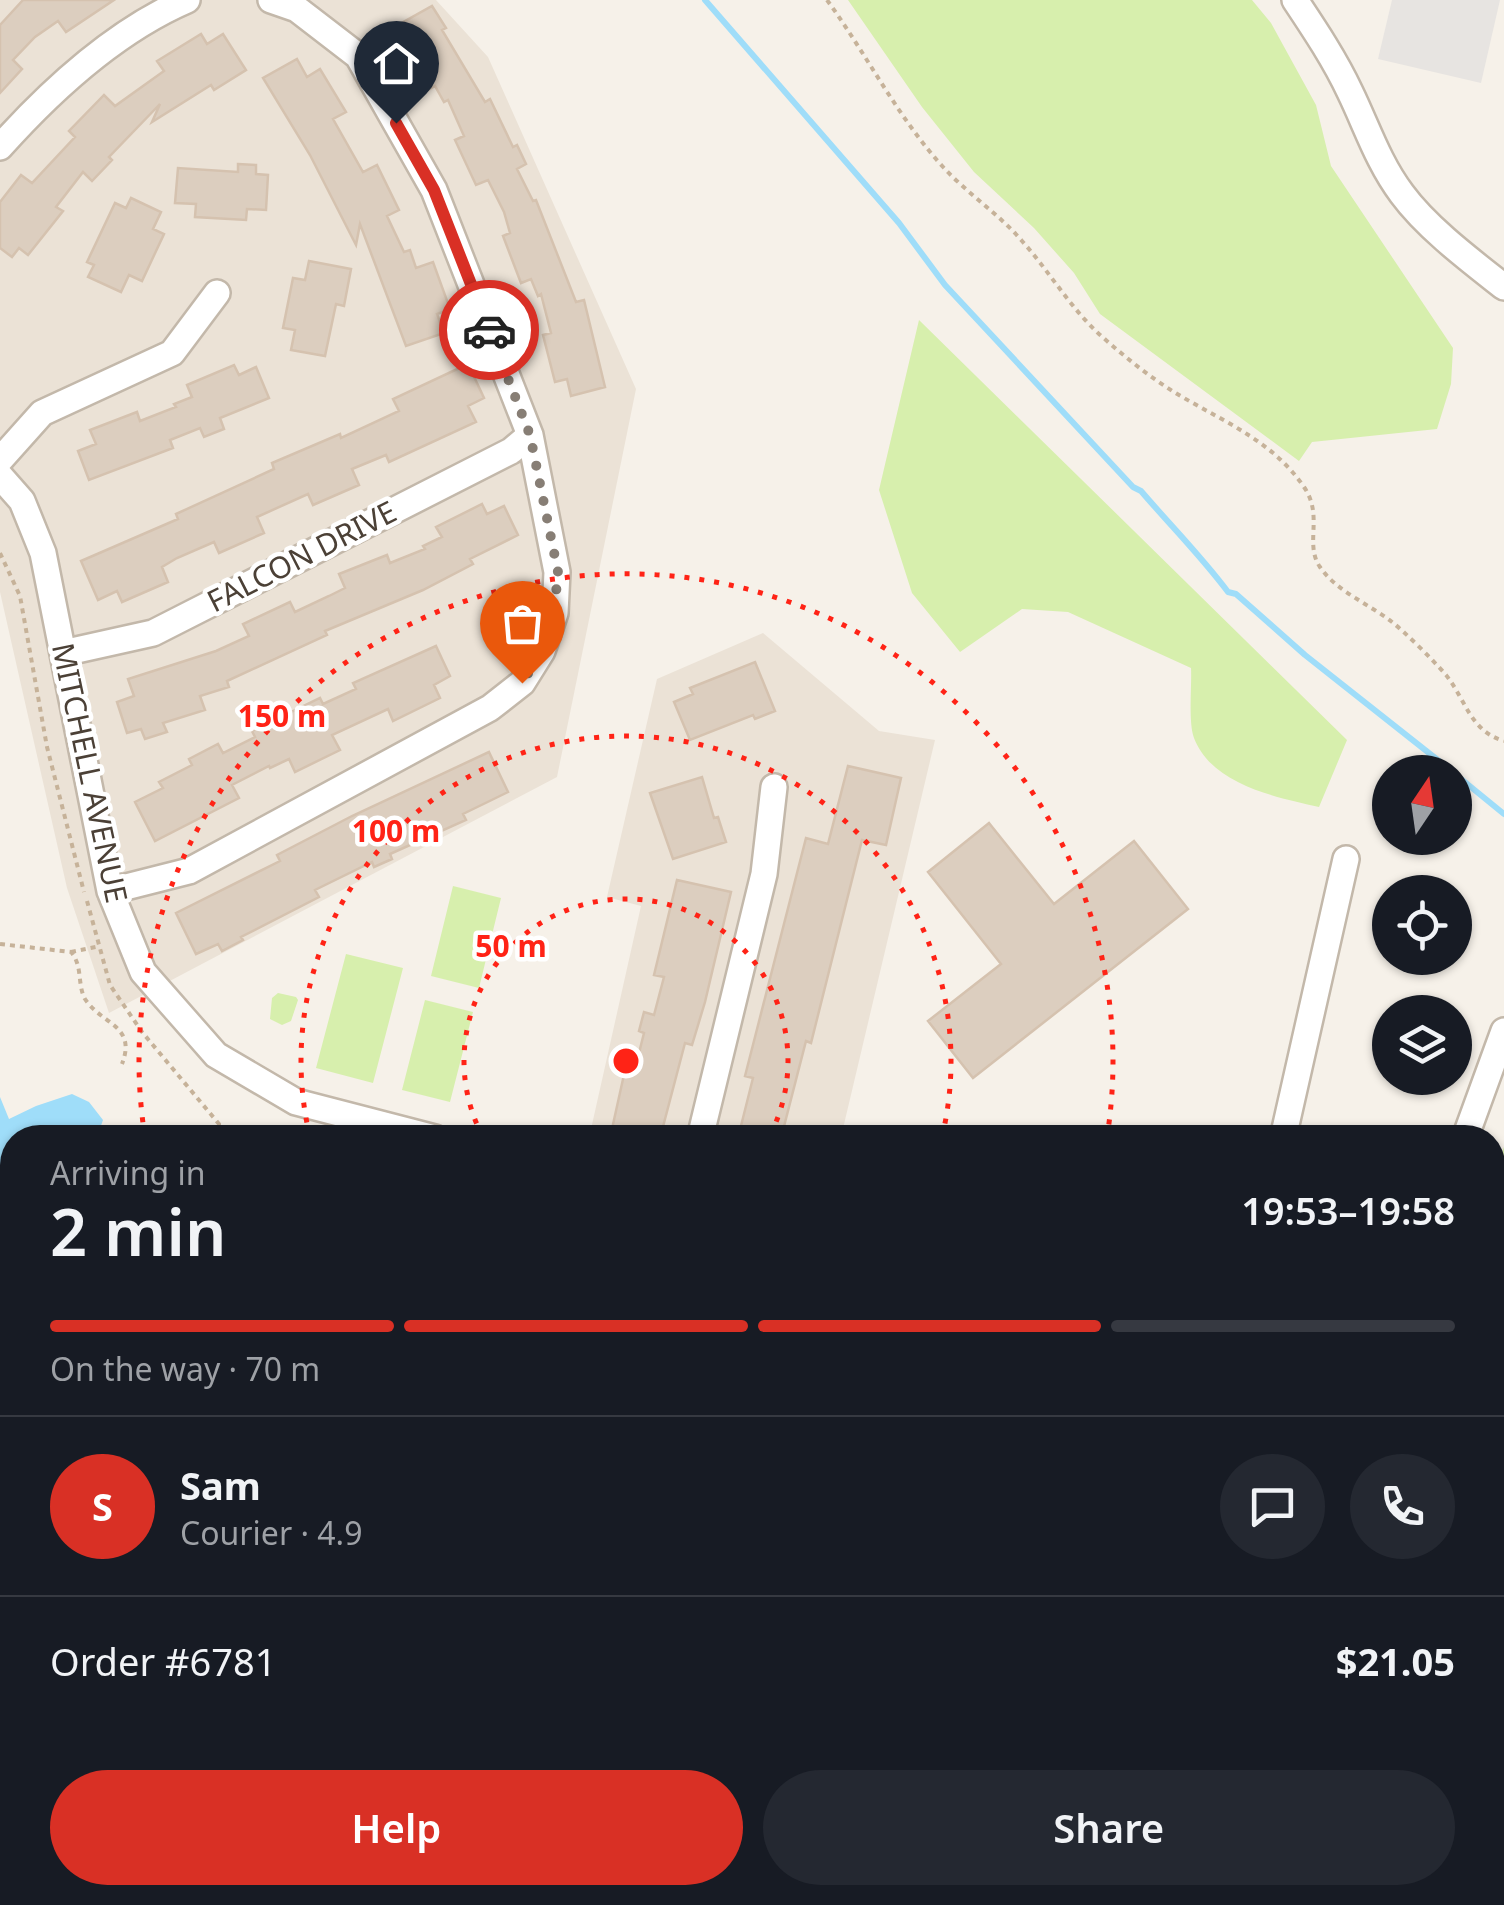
<!DOCTYPE html>
<meta charset="utf-8">
<style>
:root{--surface:#171b24;--page:#242831;--text:#f1f3f6;--muted:#9ea1a6;--line:#363941;--accent:#d93025}
body{margin:0;font-family:"Noto Sans",sans-serif;background:var(--page);color:var(--text);height:100vh;display:flex;flex-direction:column;font-size:38px;white-space:nowrap}
*{box-sizing:border-box;margin:0}
p{font-size:32px;color:var(--muted)}
.icon{flex:none;width:55px;height:55px;fill:none;stroke:currentColor;stroke-width:2;stroke-linecap:round;stroke-linejoin:round}
.map{position:relative;flex:1;overflow:hidden}
.details{position:absolute;left:0px;top:1125px;width:1505px;height:780px;display:flex;flex-direction:column;background:var(--surface);border-radius:40px 40px 0 0;box-shadow:0 2px 8px #0004}
.details>*{flex:none}
.needle{width:65px;rotate:13deg}
.fabs{position:absolute;left:1372px;top:755px;display:grid;gap:20px}
.fabs a{display:grid;place-items:center;width:100px;height:100px;border-radius:50%;background:var(--surface);box-shadow:0 2px 8px #0004;font-size:50px}
.pin{position:absolute;display:grid;place-items:center;width:85px;height:85px;color:#fff;margin:-102px -42px;border-radius:50% 50% 50% 0;rotate:-45deg;box-shadow:0 0 10px #0007}
.pin .icon{rotate:45deg}
.courier{position:absolute;display:grid;place-items:center;width:100px;height:100px;margin:-50px;border:8px solid #d93025;border-radius:50%;background:#fff;color:#222;box-shadow:0 2px 12px #0007}
.head em{font-style:normal;font-weight:600}
.head div{display:flex;flex-direction:column-reverse}
.head{display:flex;align-items:center;justify-content:space-between;height:170px;padding:0 50px}
h1{font-size:65px;font-weight:600;line-height:75px}
.bar{display:grid;grid-template-columns:repeat(4,1fr);gap:15px 10px;align-content:center;height:120px;padding:0 50px}
.bar i{height:12px;border-radius:8px;background:var(--line)}
.bar .selected{background:var(--accent)}
.bar p{grid-column:span 4}
.line{display:flex;align-items:center;gap:25px;padding:0 50px;border-top:2px solid var(--line)}
.line div{flex:1}
.round{display:grid;place-items:center;flex:none;width:105px;height:105px;border-radius:52px;background:var(--page)}
.primary-button{display:flex;gap:20px;margin-top:auto;padding:20px 50px}
.primary-button a{flex:1;height:115px;border-radius:60px;background:var(--accent);color:#fff;font-size:40px;font-weight:600;line-height:115px;text-align:center}
.primary-button a+a{background:var(--page);color:var(--text)}
.map>svg:first-child{display:block}
.residential{fill:#ebe2d6}
.industrial{fill:#e8e2dd}
.green{fill:#d7efad}
.parking{fill:#e7e4e1}
.water{fill:#9fddf9}
.lines{fill:none;stroke-linecap:round;stroke-linejoin:round}
.stream{stroke:#9fddf9;stroke-width:6}
.building{fill:#dccebf;stroke:#d5c2af;stroke-width:2.5}
.minor-casing{stroke:#c3b8aa;stroke-width:30}
.path{stroke:#c6b299;stroke-width:4;stroke-dasharray:5 5;stroke-linecap:butt}
.minor{stroke:#fff;stroke-width:25}
.done{stroke:#877e75;stroke-width:10;stroke-dasharray:0 18}
.route{stroke:#d93025;stroke-width:12}
.ring{fill:none;stroke:#ff2316;stroke-width:5;stroke-dasharray:5 10}
.labels{text-anchor:middle;stroke-width:9;stroke-linejoin:round;paint-order:stroke}
.street-label{font-size:30px;fill:#4b4036;stroke:#fff}
.centre{fill:#ff2316;stroke:#fff;stroke-width:5}
.ring-label{font-size:30px;text-anchor:middle;font-weight:bold;fill:#ff2316;stroke:#fff;stroke-width:9;stroke-linejoin:round;paint-order:stroke}
</style>
<div class="map">
<svg width="1504" height="1905" viewBox="0 0 1504 1905">
<rect width="100%" height="100%" fill="#f6f1e9"/>
<path class="residential" d="M 0,0 L 436,0 L 488,57 L 636,389 L 557,777 L 109,1013 L 67,888 L 0,592 Z
M 763,633 L 879,731 L 935,740 L 841,1137 L 589,1138 L 641,906 L 607,897 L 657,679 Z"/>
<path class="industrial" d="M 1493,1437 L 1504,1441 L 1504,1905 L 1273,1905 L 1276,1893 L 1492,1892 Z
M 466,1893 L 599,1893 L 653,1905 L 465,1905 Z"/>
<path class="green" d="M 848,0 L 1252,0 L 1271,23 L 1316,105 L 1331,166 L 1453,348 L 1451,384 L 1437,429 L 1312,442 L 1299,461 L 1100,314 L 1074,273 L 1034,228 L 974,172 L 922,107 Z
M 919,320 L 1347,740 L 1319,807 C 1276,797 1212,785 1194,738 C 1188,722 1192,686 1191,668 L 1068,612 L 1022,609 L 960,652 L 912,593 L 879,490 Z
M 453,886 L 501,898 L 479,988 L 431,976 Z
M 346,954 L 403,968 L 373,1083 L 316,1068 Z
M 278,993 L 296,997 L 298,1000 L 291,1021 L 282,1025 L 270,1019 L 272,998 Z
M 425,1000 L 473,1012 L 450,1102 L 402,1090 Z
M 1504,1147 L 1504,1324 L 1493,1320 L 1493,1176 Z"/>
<path class="parking" d="M 1392,0 L 1500,0 L 1481,83 L 1378,59 Z"/>
<path class="water" d="M 72,1094 L 89,1102 L 103,1120 L 97,1137 L 12,1138 L 12,1334 L 0,1331 L 0,1097 L 9,1119 L 36,1106 Z"/>
<g class="lines">
<path class="stream" d="M 705,0 L 899,223 L 945,285 L 1133,487 L 1141,491 C 1171,526 1201,556 1228,592 L 1236,594 L 1305,655 L 1453,772
M 1455,774 L 1504,814"/>
</g>
<path class="building" d="M 23,0 L 114,0 L 66,32 L 58,21 L 35,37 L 13,60 L 22,69 L 0,93 L 0,25 Z
M 432,6 L 446,28 L 442,30 L 485,102 L 490,99 L 513,147 L 517,145 L 526,164 L 517,169 L 533,201 L 536,200 L 576,302 L 584,300 L 605,387 L 571,396 L 567,379 L 555,382 L 543,335 L 551,333 L 541,294 L 538,296 L 531,279 L 521,283 L 503,236 L 510,233 L 504,212 L 488,180 L 476,185 L 455,140 L 464,136 L 448,100 L 444,102 L 435,86 L 426,91 L 401,48 L 409,43 L 398,25 Z
M 201,34 L 207,44 L 223,34 L 246,70 L 214,90 L 211,85 L 152,122 L 160,104 L 109,157 L 112,160 L 92,181 L 83,172 L 56,207 L 63,211 L 28,255 L 19,248 L 12,257 L 0,248 L 0,202 L 21,175 L 32,183 L 75,137 L 69,131 L 104,95 L 115,106 L 164,71 L 157,61 Z
M 297,59 L 307,77 L 320,69 L 346,112 L 333,119 L 363,172 L 377,165 L 399,210 L 387,216 L 404,252 L 410,250 L 416,268 L 433,262 L 450,309 L 437,314 L 444,333 L 406,346 L 360,224 L 356,245 L 310,155 L 263,78 Z
M 238,164 L 256,165 L 256,174 L 268,175 L 266,210 L 247,209 L 246,220 L 195,217 L 196,204 L 175,203 L 178,168 L 238,172 Z
M 131,198 L 161,212 L 153,229 L 164,234 L 142,281 L 129,275 L 121,292 L 88,277 L 94,265 L 87,262 L 115,203 L 126,208 Z
M 309,261 L 351,269 L 344,306 L 336,304 L 325,356 L 291,350 L 295,330 L 283,328 L 293,278 L 305,280 Z
M 468,364 L 484,398 L 468,406 L 476,422 L 389,462 L 386,455 L 352,469 L 359,485 L 313,505 L 308,494 L 257,517 L 264,533 L 219,553 L 214,542 L 177,558 L 162,567 L 168,582 L 122,602 L 117,591 L 98,600 L 81,561 L 178,519 L 176,514 L 274,469 L 272,463 L 340,434 L 341,438 L 399,411 L 393,399 Z
M 234,365 L 239,375 L 256,367 L 269,398 L 220,418 L 224,429 L 204,437 L 200,428 L 170,440 L 173,448 L 89,480 L 78,451 L 96,444 L 90,430 L 137,412 L 140,421 L 176,407 L 174,404 L 192,397 L 187,385 Z
M 482,504 L 487,514 L 504,506 L 518,535 L 470,559 L 473,564 L 423,590 L 325,631 L 327,635 L 227,681 L 229,687 L 200,696 L 205,710 L 163,723 L 167,732 L 145,739 L 141,729 L 127,733 L 117,702 L 134,696 L 128,679 L 216,651 L 249,636 L 243,624 L 290,602 L 295,612 L 329,596 L 345,588 L 339,574 L 387,555 L 390,563 L 425,549 L 423,546 L 442,537 L 436,527 Z
M 436,646 L 450,676 L 434,685 L 440,698 L 393,721 L 388,709 L 332,735 L 340,750 L 295,772 L 289,759 L 270,768 L 269,766 L 232,785 L 239,798 L 155,841 L 135,802 L 163,788 L 159,782 L 192,765 L 189,759 L 218,744 L 223,753 L 255,737 L 252,731 L 320,698 L 323,704 L 356,689 L 353,683 Z
M 755,662 L 775,711 L 755,719 L 753,715 L 690,740 L 674,702 L 693,694 L 690,688 Z
M 489,752 L 508,792 L 463,814 L 466,820 L 390,854 L 392,859 L 374,867 L 372,862 L 315,890 L 319,897 L 241,937 L 243,940 L 222,951 L 218,944 L 196,954 L 176,913 L 280,861 L 277,855 L 352,816 Z
M 848,766 L 901,778 L 886,845 L 862,840 L 811,1043 L 806,1041 L 781,1138 L 738,1138 L 753,1078 L 745,1076 L 806,838 L 828,844 Z
M 702,777 L 714,818 L 718,817 L 726,842 L 673,859 L 650,793 Z
M 989,823 L 1054,904 L 1134,841 L 1188,909 L 973,1078 L 928,1021 L 1001,964 L 928,872 Z
M 677,880 L 731,892 L 705,1002 L 692,1045 L 685,1043 L 660,1138 L 610,1138 L 625,1070 L 634,1073 L 644,1033 L 639,1031 L 644,1012 L 654,1015 L 664,977 L 654,975 Z"/>
<g class="lines">
<defs>
<path id="minor" d="M 1295,0 C 1315,30 1335,60 1350,92 C 1367,127 1378,162 1402,194 C 1427,228 1471,261 1504,287
M 0,147 C 52,89 115,31 187,0
M 0,460 L 42,413 L 172,353 L 217,293
M 0,476 L 22,501 L 43,553 L 110,891 L 143,972 L 216,1055 L 296,1102 L 435,1138
M 63,653 L 153,633 L 511,451 L 530,435
M 110,891 L 189,871 L 490,708 L 522,683 L 542,651 L 555,613 L 557,572 L 530,435 L 434,190 L 358,56 L 297,9 L 271,0
M 700,1138 L 764,874 L 774,787
M 1283,1138 L 1346,859
M 1465,1138 L 1504,1031
M 726,1892 L 780,1905
M 231,1895 L 236,1892
M 796,1905 L 799,1892
M 1014,1905 L 1017,1892
M 1215,1905 L 1218,1892"/>
</defs>
<use href="#minor" class="minor-casing"/>
<path class="path" d="M 827,0 C 867,55 898,118 944,168 C 968,194 999,214 1022,241 C 1049,271 1069,306 1099,334 C 1126,358 1153,380 1184,398 C 1229,424 1274,443 1304,487 C 1324,516 1304,544 1320,567 C 1336,591 1369,604 1392,622 C 1406,633 1434,661 1446,675 C 1466,700 1470,731 1504,741
M 0,553 L 20,596 L 47,747 L 84,892
M 87,901 L 110,985 L 142,1032 L 219,1124 L 220,1138
M 0,944 L 71,952 C 83,966 77,984 85,999 C 102,1025 137,1025 122,1064
M 71,952 L 100,946
M 0,1529 L 12,1526"/>
<use href="#minor" class="minor"/>
</g>
<g class="lines">
<path class="done" d="M 489,330 L 530,435 L 558,572 L 554,614 L 542,651 L 522,683"/>
<path class="route" d="M 396,123 L 434,190 L 489,330"/>
</g>
<g class="ring">
<path d="M483 1137A162 162 0 1 1 769 1137"/>
<path d="M310 1137A325 325 0 1 1 942 1137"/>
<path d="M145 1137A487 487 0 1 1 1107 1137"/>
</g>
<g class="labels">
<g class="street-label">
<text transform="translate(302 557) rotate(-27)" y="10">FALCON DRIVE</text>
<text transform="translate(89 773) rotate(78)" y="10">MITCHELL AVENUE</text>
</g>
</g>
<circle cx="626" cy="1061" r="15" class="centre"/>
<g class="ring-label">
<text x="282" y="727">150 m</text>
<text x="396" y="842">100 m</text>
<text x="511" y="957">50 m</text>
</g>
</svg>
<div class="fabs">
<a><svg class="needle" viewBox="-14 -14 28 28"><path d="M0-13l5 13h-10z" fill="#e53935"/><path d="M0 13l5-13h-10z" fill="#9ea1a6"/></svg></a>
<a><svg class="icon" aria-label="locate" viewBox="0 0 24 24"><circle cx="12" cy="12" r="6"/><path d="M12 2v4M12 18v4M2 12h4M18 12h4"/></svg></a>
<a><svg class="icon" aria-label="layers" viewBox="0 0 24 24"><path d="M12 4l9 5-9 5-9-5zM3 14l9 5 9-5"/></svg></a>
</div>
<div class="pin" style="left:522px;top:683px;background:#ea580c"><svg class="icon" aria-label="bag" viewBox="0 0 24 24"><path d="M5 8h14l-1 12H6zM9 8a3 3 0 0 1 6 0"/></svg></div>
<div class="pin" style="left:396px;top:123px;background:#1f2937"><svg class="icon" aria-label="home" viewBox="0 0 24 24"><path d="M3 11l9-7 9 7M6 9v11h12V9"/></svg></div>
<div class="courier" style="left:489px;top:330px"><svg class="icon" aria-label="car" viewBox="0 0 24 24"><path d="M5 17H2v-5l4-1 3-4h7l3 4 3 1v5h-3M9 17h6M6 11h13"/><circle cx="7" cy="17" r="2"/><circle cx="17" cy="17" r="2"/></svg></div>
<section class="details">
<div class="head"><div><h1>2 min</h1><p>Arriving in</p></div><em>19:53–19:58</em></div>
<div class="bar"><i class="selected"></i><i class="selected"></i><i class="selected"></i><i></i><p>On the way · 70 m</p></div>
<div class="line" style="height:180px"><b class="round" style="background:var(--accent);color:#fff">S</b><div><b>Sam</b><p>Courier · 4.9</p></div><a class="round"><svg class="icon" aria-label="chat" viewBox="0 0 24 24"><path d="M4 5h16v11H9l-5 4z"/></svg></a><a class="round"><svg class="icon" aria-label="phone" viewBox="0 0 24 24"><path d="M5 4h4l2 5-3 2q2 4 5 5l2-3 5 2v4C11 20 4 13 5 4z"/></svg></a></div>
<div class="line" style="height:130px"><div>Order #6781</div><b>$21.05</b></div>
<div class="primary-button"><a>Help</a><a>Share</a></div>
</section>
</div>
